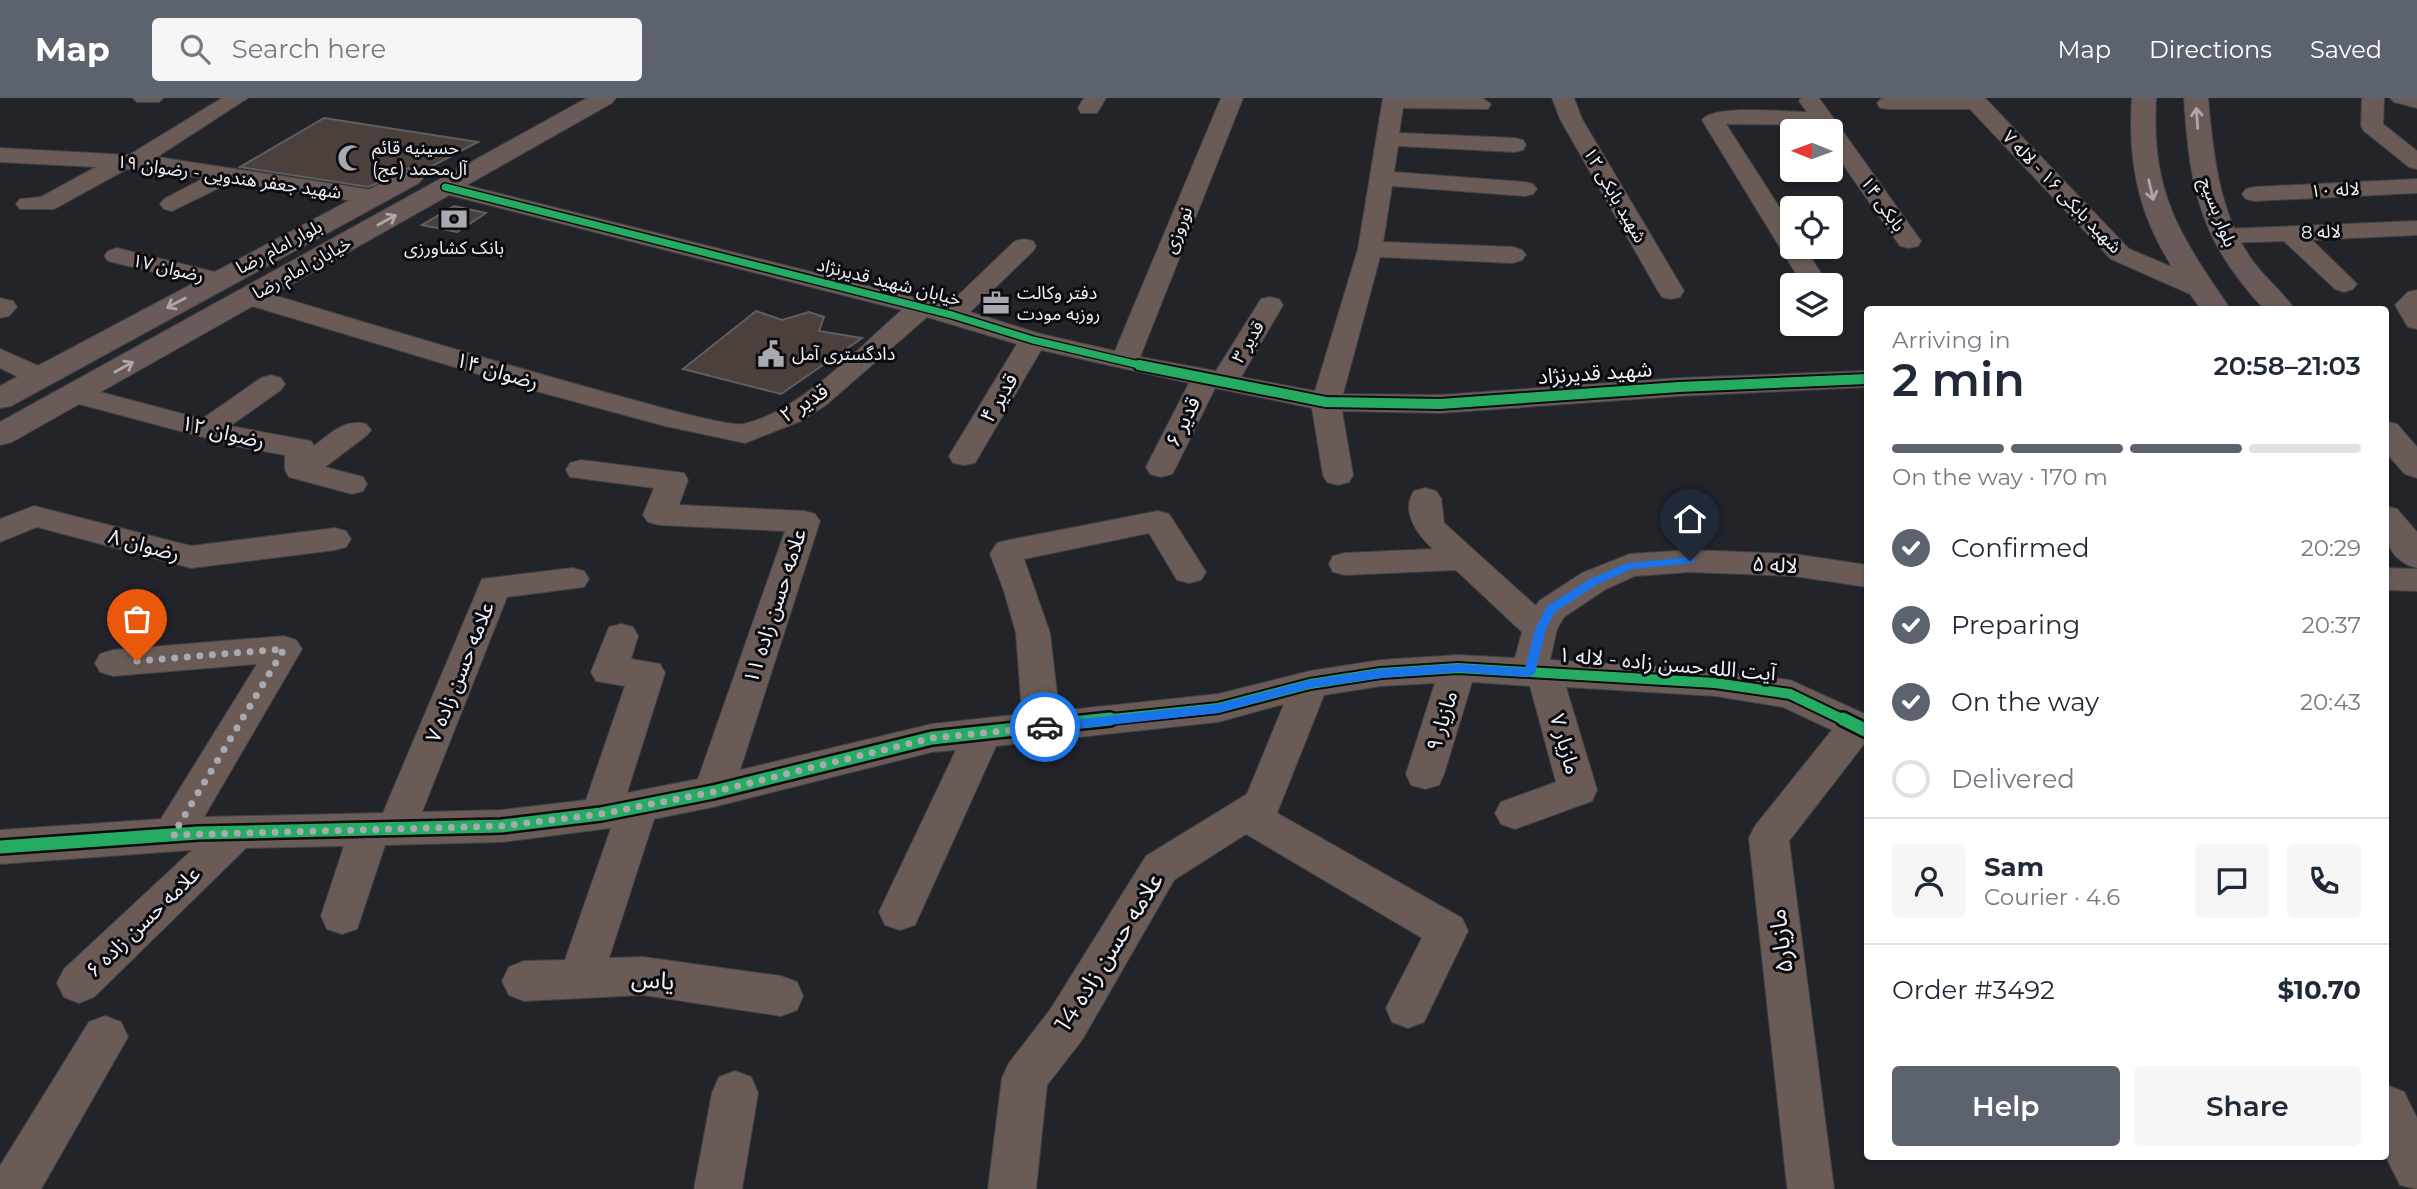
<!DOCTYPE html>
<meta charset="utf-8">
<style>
:root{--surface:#fff;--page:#f6f6f7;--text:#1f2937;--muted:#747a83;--line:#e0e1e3;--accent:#5d636e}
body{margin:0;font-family:Montserrat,"Noto Sans Arabic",sans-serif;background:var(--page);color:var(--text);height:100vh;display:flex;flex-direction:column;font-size:26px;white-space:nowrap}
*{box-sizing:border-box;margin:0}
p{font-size:23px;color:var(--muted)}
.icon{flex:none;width:38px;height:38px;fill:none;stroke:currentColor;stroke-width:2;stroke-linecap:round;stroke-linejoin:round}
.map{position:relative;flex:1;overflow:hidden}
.panel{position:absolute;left:1864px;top:208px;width:525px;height:854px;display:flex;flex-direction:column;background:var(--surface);border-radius:7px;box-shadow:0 2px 5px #0004}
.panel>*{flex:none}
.needle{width:46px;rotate:271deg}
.buttons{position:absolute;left:1780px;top:21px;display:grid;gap:14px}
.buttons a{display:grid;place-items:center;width:63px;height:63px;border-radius:7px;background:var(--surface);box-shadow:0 2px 5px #0004;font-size:35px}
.pin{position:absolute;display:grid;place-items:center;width:60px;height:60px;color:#fff;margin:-72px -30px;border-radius:50% 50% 50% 0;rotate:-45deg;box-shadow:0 0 7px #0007}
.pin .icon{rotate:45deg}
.courier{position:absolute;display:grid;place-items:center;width:70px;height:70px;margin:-35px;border:5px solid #1a73e8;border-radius:50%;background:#fff;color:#222;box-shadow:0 2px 9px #0007}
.headline em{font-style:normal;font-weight:600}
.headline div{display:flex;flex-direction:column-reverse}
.headline{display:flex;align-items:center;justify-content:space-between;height:119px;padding:0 28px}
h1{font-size:46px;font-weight:600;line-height:52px}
.bar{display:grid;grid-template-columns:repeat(4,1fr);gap:10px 7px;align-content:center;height:84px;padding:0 28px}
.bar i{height:9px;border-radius:5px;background:var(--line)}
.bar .active{background:var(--accent)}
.bar p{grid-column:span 4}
.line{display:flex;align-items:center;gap:18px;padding:0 28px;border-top:2px solid var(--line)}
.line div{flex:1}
.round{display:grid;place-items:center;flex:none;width:74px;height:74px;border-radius:7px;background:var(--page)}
ol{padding:0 28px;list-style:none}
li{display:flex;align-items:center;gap:21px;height:77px}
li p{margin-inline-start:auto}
li .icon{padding:7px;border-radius:50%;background:var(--accent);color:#fff;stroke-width:4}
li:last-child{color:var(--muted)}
li i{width:38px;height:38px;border:4px solid var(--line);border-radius:50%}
.button{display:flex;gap:14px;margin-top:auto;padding:14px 28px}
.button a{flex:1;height:80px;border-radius:7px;background:var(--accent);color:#fff;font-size:28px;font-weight:600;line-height:80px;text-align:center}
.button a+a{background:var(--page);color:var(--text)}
header{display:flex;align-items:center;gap:42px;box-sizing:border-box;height:98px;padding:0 35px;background:var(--accent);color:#fff}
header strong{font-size:33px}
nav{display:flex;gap:38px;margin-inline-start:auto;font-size:24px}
.search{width:490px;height:63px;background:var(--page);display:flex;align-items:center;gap:18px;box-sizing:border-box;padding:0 24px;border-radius:7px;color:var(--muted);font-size:26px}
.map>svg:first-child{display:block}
.building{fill:#4c403c;stroke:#615e5f;stroke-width:2}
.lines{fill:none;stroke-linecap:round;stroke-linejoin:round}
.minor-casing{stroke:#414246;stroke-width:2}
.major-casing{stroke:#414246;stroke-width:2}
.path{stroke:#655e5e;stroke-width:2.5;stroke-dasharray:2.5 3.5;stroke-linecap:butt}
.minor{fill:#6a5b56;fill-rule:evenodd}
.major{fill:#6b5b58;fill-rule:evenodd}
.cycleway-far2-casing{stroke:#0b0b10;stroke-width:10}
.cycleway-far1-casing{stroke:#0b0b10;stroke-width:14}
.cycleway-casing{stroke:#0b0b10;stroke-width:18}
.cycleway-far2{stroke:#26ab63;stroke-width:7}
.cycleway-far1{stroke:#26ab63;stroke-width:10}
.cycleway{stroke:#26ab63;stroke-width:13}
.oneway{stroke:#aea6a8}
.route{fill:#1a73e8}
.done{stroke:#a8a9b1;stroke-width:7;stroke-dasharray:0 12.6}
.labels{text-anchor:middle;stroke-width:6;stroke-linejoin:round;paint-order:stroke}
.far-poi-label{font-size:18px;fill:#f0f1f9;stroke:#0b0b10;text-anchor:start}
.far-street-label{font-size:18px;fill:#f0f1f9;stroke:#0b0b10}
.street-label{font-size:21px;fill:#f0f1f9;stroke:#0b0b10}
.near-street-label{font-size:24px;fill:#f0f1f9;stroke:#0b0b10}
</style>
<header>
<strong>Map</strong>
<div class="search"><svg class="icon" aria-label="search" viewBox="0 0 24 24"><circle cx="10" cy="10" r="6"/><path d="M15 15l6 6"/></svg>Search here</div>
<nav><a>Map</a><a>Directions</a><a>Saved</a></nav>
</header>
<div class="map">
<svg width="2417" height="1091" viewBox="0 0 2417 1091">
<rect width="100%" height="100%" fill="#23242a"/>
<path class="building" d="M 324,20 L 478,44 L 421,74 L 409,70 L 369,89 L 240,69 Z
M 454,108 L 486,115 L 457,134 L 422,127 Z
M 756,213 L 782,222 L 809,214 L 824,219 L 819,233 L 862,240 L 781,296 L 683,271 Z"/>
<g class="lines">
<defs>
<path id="minor" d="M 133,0 L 163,0 L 159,4 L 137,4 Z
M 222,0 L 248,0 L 157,59 L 373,92 L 381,94 L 385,99 L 381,104 L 373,106 L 231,84 L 172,113 L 164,111 L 160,106 L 164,101 L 204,80 L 127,71 L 54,111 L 20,111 L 16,106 L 20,101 L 41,99 L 96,69 L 0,64 L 0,50 L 129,57 Z
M 1084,0 L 1106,0 L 1097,15 L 1081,15 L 1078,10 Z
M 1221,0 L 1243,0 L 1140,259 L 1216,273 L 1261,201 L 1270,199 L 1279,201 L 1283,207 L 1241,279 L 1315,293 L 1358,151 L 1383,0 L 1482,0 L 1491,6 L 1488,11 L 1403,10 L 1399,35 L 1515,40 L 1523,42 L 1526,47 L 1523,52 L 1515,54 L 1398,48 L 1394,74 L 1525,84 L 1533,86 L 1537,91 L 1533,96 L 1525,98 L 1392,88 L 1383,144 L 1513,149 L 1522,152 L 1526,157 L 1522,162 L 1513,165 L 1380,159 L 1343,296 L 1440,297 L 1679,280 L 1867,273 L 1867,289 L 1679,298 L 1440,315 L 1342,313 L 1353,377 L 1349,384 L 1338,387 L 1327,384 L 1323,377 L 1312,310 L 1215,290 L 1176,369 L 1172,376 L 1161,379 L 1150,376 L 1146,369 L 1189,285 L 1041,252 L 975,365 L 964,367 L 953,365 L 949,358 L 1017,246 L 927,219 L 826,307 L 801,323 L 745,345 L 665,328 L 521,289 L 242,205 L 238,199 L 242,193 L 251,191 L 260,193 C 387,231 514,270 641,304 C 659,309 730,329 744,326 C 802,312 858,250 902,212 L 437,94 L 433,89 L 437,84 L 445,82 L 947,208 L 1015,143 L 1024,141 L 1033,143 L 1036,148 L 1033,153 L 970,214 L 1041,236 L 1115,253 Z
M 1552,0 L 1574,0 L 1582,21 L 1684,193 L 1680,199 L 1671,201 L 1662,199 L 1658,193 L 1560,21 Z
M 1801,0 L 1819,0 L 1921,143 L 1918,148 L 1909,150 L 1900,148 L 1830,48 L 1830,33 L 1820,33 L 1816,27 L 1726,26 L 1792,129 L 1792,149 L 1804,149 L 1826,183 L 1823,187 L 1803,187 L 1702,22 C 1714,6 1786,14 1807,14 L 1799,3 Z
M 1882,0 L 1985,0 L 2129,151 L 2208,184 L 2212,190 L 2208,196 L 2199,198 L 2190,196 L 2111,161 L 1970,11 L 1888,11 L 1880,10 L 1877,5 Z
M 2362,0 L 2384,0 L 2383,26 L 2417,53 L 2417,71 L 2409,69 L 2364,33 L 2361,28 Z
M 2390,0 L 2417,0 L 2417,10 L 2394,4 Z
M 2417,81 L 2417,95 L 2254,103 L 2246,101 L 2242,96 L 2246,91 L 2254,89 Z
M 2417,123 L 2417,137 L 2312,142 L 2357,186 L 2353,191 L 2344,194 L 2335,191 L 2284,143 L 2225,145 L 2216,143 L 2213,138 L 2216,133 L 2225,131 Z
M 117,150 L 227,177 L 231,182 L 227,187 L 218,190 L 108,163 L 104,158 L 108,153 Z
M 2417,192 L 2417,231 L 2408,229 L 2395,207 L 2408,194 Z
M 0,200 L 13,203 L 17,209 L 9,218 L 0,220 Z
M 0,251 L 50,273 L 54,279 L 50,285 L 40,287 L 30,285 L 0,270 Z
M 271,277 L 281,280 L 285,286 L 281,292 L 230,328 L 300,341 L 311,343 L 314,348 C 330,336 345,320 366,326 L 371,332 L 366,338 L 325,369 L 363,379 L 367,386 L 363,393 L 352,396 L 289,379 L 285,372 L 285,357 L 240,349 L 64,302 L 60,296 L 64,290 L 74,287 L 202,321 L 261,280 Z
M 581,362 L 684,375 L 688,382 L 679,407 L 804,413 L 815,416 L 820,423 L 740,672 L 932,626 L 1022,616 L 1016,535 L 1004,493 L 990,456 L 997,445 L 1009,442 L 1158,413 L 1169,416 L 1201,466 L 1206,474 L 1201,482 L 1189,485 L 1177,482 L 1149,435 L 1024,461 L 1050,535 L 1059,613 L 1218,596 L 1310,573 L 1381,562 L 1458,557 L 1515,560 L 1522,534 L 1456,472 L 1345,477 L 1333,474 L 1329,466 L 1333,458 L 1345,455 L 1433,451 C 1418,437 1400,414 1414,393 L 1425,390 L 1436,393 L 1441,400 L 1444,425 L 1536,508 L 1539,503 L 1582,475 L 1630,456 L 1690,452 L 1794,456 L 1867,467 L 1867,489 L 1794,478 L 1690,474 L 1635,478 L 1606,491 L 1564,519 L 1557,531 L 1550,562 L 1715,572 L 1790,582 L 1867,617 L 1867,647 L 1864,646 L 1789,743 L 1834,1091 L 1788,1091 L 1787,1088 L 1749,740 L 1755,728 L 1832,632 L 1783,609 L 1715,598 L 1566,589 L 1597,692 L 1592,703 L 1515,731 L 1501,726 L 1495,715 L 1501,704 L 1556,684 L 1530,588 L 1472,584 L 1444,676 L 1439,687 L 1425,691 L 1411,687 L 1406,676 L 1435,585 L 1381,588 L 1324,597 L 1277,715 L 1462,820 L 1468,833 L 1424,924 L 1408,930 L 1392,924 L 1386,910 L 1422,840 L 1246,736 L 1174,782 L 1082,942 L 1047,987 L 1036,1091 L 988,1091 L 1002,980 L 1009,965 L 1050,912 L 1146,758 L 1247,696 L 1284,606 L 1218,624 L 996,648 L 915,827 L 900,832 L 885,827 L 879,814 L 956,652 L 932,654 L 713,709 L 654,721 L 609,860 L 643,859 L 781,878 L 797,884 L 803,898 L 797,912 L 781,918 L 643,897 L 524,903 L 509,897 L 502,883 L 509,869 L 524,863 L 565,862 L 611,730 L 502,744 L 385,747 L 357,831 L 342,836 L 327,831 L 321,818 L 344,748 L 246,750 L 94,899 L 79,905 L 64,899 L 57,885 L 64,871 L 192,752 L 0,766 L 0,732 L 161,721 L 257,566 L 113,578 L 100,574 L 95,565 L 100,556 L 113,552 L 284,538 L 296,542 L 302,551 L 204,719 L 383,715 L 482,481 L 572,470 L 584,473 L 589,481 L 584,489 L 507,499 L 422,714 L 502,712 L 586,702 L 625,588 L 596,583 L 591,574 L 609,529 L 621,526 L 633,529 L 638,538 L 631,561 L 660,566 L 665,575 L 627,695 L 698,681 L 785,433 L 659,427 L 648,424 L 643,417 L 654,390 L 570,379 L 566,372 L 570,365 Z
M 34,408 L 191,448 L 335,430 L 346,433 L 351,441 L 346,449 L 335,452 L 191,470 L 37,429 L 0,444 L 0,421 Z
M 2385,470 L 2417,471 L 2417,493 L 2385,492 Z
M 105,918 L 121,924 L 128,939 L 41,1091 L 0,1091 L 0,1068 L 89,924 Z
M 735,973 L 751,979 L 758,995 L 742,1091 L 694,1091 L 712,995 L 719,979 Z
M 2387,987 L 2404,994 L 2417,1020 L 2417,1091 L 2400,1087 L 2385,1057 Z"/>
<path id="major" d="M 587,0 L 616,0 L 612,5 L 12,344 L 0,347 L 0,324 Z
M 2132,0 L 2156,0 C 2151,96 2179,136 2231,212 L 2202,212 C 2149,143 2126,88 2132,0 Z
M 2184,0 L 2208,0 C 2213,55 2219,116 2252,162 C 2265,180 2283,194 2295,212 L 2265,212 C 2200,142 2190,93 2184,0 Z
M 410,72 L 419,75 L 423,80 L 419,85 L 11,308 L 0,310 L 0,288 L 401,75 Z
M 2385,323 L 2397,326 L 2417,349 L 2417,380 L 2405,376 L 2385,354 Z
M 2385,408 L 2397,411 L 2417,434 L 2417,470 C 2384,461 2385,436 2385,408 Z"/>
</defs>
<use href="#minor" class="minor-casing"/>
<use href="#major" class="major-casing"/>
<path class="path" d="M 2366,212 L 2382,210"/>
<use href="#minor" class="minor"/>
<use href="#major" class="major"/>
<defs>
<path id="cycleway-far2" d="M 445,89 L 952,217 L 1033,242 L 1148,269"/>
<path id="cycleway-far1" d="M 1139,267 L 1326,304 L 1440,306 L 1679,289 L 1867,281
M 1093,623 L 1218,610 L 1310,586 L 1381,575 L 1458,570 L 1715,585 L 1790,596 L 1846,623"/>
<path id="cycleway" d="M 1843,621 L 1867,633
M 0,749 L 198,735 L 502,728 L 601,716 L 713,694 L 932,640 L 1110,621"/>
</defs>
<use href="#cycleway-far2" class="cycleway-far2-casing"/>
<use href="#cycleway-far1" class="cycleway-far1-casing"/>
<use href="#cycleway" class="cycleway-casing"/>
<use href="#cycleway-far2" class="cycleway-far2"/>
<use href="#cycleway-far1" class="cycleway-far1"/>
<use href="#cycleway" class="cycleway"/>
</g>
<defs><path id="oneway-shaft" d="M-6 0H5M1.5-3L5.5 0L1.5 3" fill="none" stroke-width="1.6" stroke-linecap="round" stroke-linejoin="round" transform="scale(1.75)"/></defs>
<g class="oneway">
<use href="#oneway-shaft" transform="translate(2197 20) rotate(-94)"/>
<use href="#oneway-shaft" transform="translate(2151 92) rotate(77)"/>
<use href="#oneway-shaft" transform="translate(387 122) rotate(-29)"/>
<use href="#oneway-shaft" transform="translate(176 205) rotate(152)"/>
<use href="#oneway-shaft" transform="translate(124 269) rotate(-29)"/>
</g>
<path class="route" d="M 1690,459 L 1694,460 L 1694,465 L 1632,471 L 1598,486 L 1555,514 L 1546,531 L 1535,575 L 1530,579 L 1458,574 L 1381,580 L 1310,590 L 1218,615 L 1045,634 L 1039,629 L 1045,625 L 1218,606 L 1310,582 L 1381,571 L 1458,566 L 1525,570 L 1535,531 L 1547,508 L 1590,481 L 1627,465 Z"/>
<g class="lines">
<path class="done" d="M 137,563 L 284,551 L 173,737 L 502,728 L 601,716 L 713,694 L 932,640 L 1045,629"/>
</g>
<defs>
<symbol id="mosque-bare" viewBox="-9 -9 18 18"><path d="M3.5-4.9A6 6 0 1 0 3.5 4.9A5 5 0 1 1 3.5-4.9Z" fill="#a8a9b1" stroke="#0b0b10" stroke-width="2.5" paint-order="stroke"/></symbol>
<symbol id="bank-bare" viewBox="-9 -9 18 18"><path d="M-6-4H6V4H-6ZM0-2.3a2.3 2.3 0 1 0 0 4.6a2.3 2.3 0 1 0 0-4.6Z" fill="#a8a9b1" stroke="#0b0b10" stroke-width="2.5" paint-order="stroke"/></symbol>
<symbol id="office-bare" viewBox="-9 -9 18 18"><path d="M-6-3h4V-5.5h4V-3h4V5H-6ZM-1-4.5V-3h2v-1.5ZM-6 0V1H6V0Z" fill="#a8a9b1" stroke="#0b0b10" stroke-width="2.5" paint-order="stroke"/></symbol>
<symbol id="civic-bare" viewBox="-9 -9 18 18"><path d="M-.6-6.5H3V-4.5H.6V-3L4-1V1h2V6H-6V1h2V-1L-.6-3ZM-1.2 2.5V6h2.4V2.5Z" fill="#a8a9b1" stroke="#0b0b10" stroke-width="2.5" paint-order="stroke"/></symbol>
</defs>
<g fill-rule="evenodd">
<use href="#mosque-bare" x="332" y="41" width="38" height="38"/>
<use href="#bank-bare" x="435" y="102" width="38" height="38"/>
<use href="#office-bare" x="977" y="186" width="38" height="38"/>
<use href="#civic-bare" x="752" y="237" width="38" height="38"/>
</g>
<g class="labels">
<g class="far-poi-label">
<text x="372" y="56">حسینیه قائم<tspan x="372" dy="21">آل‌محمد (عج)</tspan></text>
<text x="454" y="156" text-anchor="middle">بانک کشاورزی</text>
<text x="1017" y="201">دفتر وکالت<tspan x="1017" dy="21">روزبه مودت</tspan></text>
<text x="792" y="262">دادگستری آمل</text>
</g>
<g class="far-street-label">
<text transform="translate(229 79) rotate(8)" y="6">شهید جعفر هندویی - رضوان ۱۹</text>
<text transform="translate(2335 92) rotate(-3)" y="6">لاله ۱۰</text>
<text transform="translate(2062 94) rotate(46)" y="6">شهید بابکی ۱۶ - لاله ۷</text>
<text transform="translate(1615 97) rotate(60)" y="6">شهید بابکی ۱۲</text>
<text transform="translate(1883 106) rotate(55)" y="6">بابکی ۱۴</text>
<text transform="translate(2218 114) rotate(69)" y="6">بلوار بسیج</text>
<text transform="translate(1178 132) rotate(-68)" y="6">نوروزی</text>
<text transform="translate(2321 134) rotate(-2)" y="6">لاله 8</text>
<text transform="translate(279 149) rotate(-28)" y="6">بلوار امام رضا</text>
<text transform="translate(168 170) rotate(13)" y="6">رضوان ۱۷</text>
<text transform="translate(302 170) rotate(-29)" y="6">خیابان امام رضا</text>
<text transform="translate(889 184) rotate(14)" y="6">خيابان شهيد قديرنژاد</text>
<text transform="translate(1248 244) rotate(-59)" y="6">قدیر ۳</text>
</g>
<g class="street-label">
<text transform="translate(497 273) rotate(16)" y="7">رضوان ۱۴</text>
<text transform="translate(1595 275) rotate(-4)" y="7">شهید قدیرنژاد</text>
<text transform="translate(999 300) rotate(-59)" y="7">قدیر ۴</text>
<text transform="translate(804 305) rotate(-33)" y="7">قدیر ۲</text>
<text transform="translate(1183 324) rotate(-64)" y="7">قدیر ۶</text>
<text transform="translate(223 334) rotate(13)" y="7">رضوان ۱۲</text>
<text transform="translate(144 447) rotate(15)" y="7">رضوان ۸</text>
<text transform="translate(1775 467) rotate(3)" y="7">لاله ۵</text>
<text transform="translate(775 508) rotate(-72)" y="7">علامه حسن زاده ۱۱</text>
<text transform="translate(1667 566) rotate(5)" y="7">آیت الله حسن زاده - لاله ۱</text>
<text transform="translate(460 574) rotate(-68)" y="7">علامه حسن زاده ۷</text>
<text transform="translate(1442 623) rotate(-73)" y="7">مازیار ۹</text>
<text transform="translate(1565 646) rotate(74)" y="7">مازیار ۷</text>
<text transform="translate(143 824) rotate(-44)" y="7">علامه حسن زاده ۶</text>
</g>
<g class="near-street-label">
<text transform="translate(1781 843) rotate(-97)" y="8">مازیار۵</text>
<text transform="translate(1109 854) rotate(-58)" y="8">علامه حسن زاده 14</text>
<text transform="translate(653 882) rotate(5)" y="8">یاس</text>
</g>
</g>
</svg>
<div class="buttons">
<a><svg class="needle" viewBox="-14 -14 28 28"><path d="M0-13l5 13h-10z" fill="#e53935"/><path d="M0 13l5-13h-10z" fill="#747a83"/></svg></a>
<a><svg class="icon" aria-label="locate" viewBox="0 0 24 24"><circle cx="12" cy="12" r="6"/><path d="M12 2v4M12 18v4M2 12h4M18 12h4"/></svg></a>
<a><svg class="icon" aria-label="layers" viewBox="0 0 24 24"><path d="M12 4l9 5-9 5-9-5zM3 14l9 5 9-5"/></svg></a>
</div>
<div class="pin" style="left:137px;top:563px;background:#ea580c"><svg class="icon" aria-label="bag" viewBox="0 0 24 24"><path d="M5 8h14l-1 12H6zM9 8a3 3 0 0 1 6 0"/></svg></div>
<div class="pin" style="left:1690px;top:463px;background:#1f2937"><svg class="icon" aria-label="home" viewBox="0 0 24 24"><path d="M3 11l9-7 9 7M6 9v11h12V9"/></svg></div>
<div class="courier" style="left:1045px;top:629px"><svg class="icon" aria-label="car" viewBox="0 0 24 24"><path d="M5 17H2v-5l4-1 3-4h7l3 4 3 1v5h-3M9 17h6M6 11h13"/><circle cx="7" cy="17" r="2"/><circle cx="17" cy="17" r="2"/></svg></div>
<section class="panel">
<div class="headline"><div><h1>2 min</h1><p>Arriving in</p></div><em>20:58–21:03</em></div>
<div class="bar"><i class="active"></i><i class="active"></i><i class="active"></i><i></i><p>On the way · 170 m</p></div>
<ol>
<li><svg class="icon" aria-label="check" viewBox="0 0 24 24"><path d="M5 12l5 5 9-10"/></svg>Confirmed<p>20:29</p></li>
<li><svg class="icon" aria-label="check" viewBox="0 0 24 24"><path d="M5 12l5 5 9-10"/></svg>Preparing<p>20:37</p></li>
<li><svg class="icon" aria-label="check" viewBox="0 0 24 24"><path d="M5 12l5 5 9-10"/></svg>On the way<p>20:43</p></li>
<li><i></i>Delivered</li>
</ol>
<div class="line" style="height:126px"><a class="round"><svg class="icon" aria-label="person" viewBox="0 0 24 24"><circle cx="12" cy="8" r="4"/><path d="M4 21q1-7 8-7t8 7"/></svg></a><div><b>Sam</b><p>Courier · 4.6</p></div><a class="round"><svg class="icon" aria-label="chat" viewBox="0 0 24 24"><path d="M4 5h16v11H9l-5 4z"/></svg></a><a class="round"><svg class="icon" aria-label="phone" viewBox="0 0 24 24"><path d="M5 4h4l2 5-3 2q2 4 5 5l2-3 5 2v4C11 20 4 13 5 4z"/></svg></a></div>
<div class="line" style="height:91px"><div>Order #3492</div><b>$10.70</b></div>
<div class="button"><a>Help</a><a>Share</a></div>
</section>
</div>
